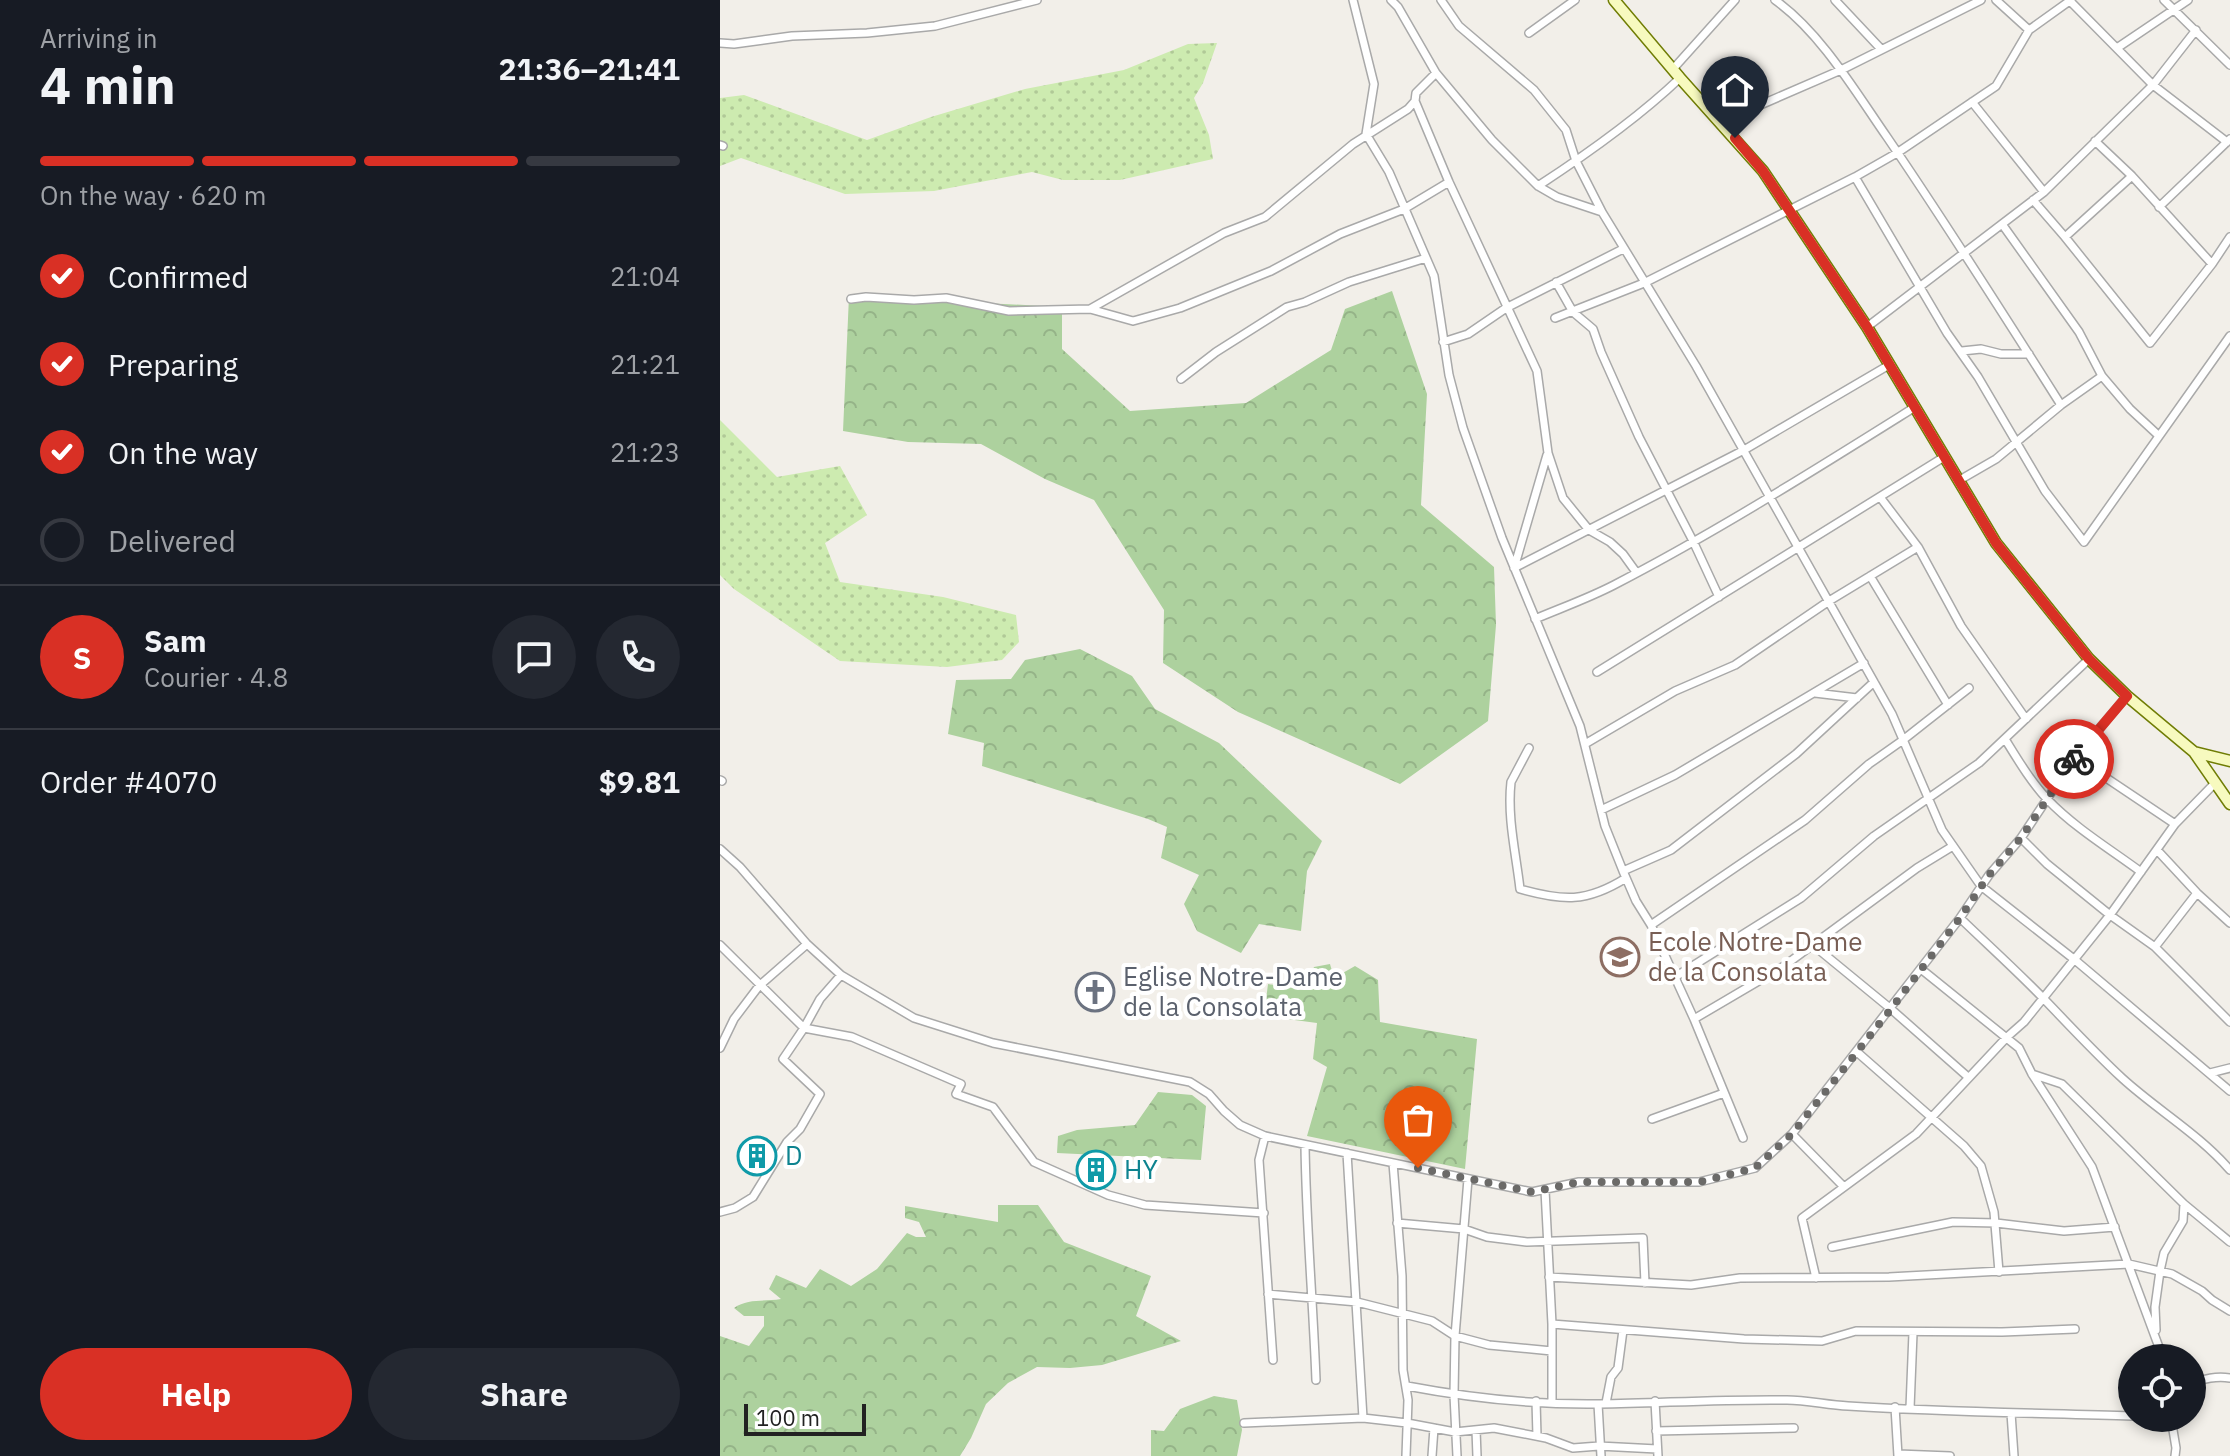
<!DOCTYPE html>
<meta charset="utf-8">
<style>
:root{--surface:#171b24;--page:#242831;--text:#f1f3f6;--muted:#9ea1a6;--line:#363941;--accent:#d93025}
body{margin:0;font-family:"IBM Plex Sans",sans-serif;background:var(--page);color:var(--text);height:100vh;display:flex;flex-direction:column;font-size:30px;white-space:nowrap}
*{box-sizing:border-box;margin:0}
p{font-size:26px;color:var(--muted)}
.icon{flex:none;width:44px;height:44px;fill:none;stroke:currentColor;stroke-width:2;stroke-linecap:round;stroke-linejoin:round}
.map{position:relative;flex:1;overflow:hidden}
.panel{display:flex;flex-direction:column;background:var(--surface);width:720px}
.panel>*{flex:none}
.tools{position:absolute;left:1398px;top:1344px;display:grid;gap:16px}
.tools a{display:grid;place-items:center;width:88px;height:88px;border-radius:50%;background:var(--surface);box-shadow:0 4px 12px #0003;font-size:40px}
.scale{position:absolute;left:24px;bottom:20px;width:122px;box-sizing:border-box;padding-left:8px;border:4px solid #222;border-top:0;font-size:22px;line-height:28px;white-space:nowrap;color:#222;-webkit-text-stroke:6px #fff;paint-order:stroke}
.pin{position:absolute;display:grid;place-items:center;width:68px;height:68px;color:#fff;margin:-82px -34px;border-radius:50% 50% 50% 0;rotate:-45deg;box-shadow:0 0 8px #0007}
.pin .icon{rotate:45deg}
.courier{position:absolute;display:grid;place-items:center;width:80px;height:80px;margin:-40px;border:6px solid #d93025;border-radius:50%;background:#fff;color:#222;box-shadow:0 2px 10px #0007}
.head em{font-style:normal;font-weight:800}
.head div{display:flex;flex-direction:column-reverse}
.head{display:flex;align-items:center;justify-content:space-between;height:136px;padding:0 40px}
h1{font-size:52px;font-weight:800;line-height:60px}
.bar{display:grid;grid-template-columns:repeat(4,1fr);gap:12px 8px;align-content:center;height:96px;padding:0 40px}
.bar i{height:10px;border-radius:6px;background:var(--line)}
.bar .current{background:var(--accent)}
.bar p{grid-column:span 4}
.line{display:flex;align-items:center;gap:20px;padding:0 40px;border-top:2px solid var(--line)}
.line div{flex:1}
.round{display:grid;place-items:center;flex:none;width:84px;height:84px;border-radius:42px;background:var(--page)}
ol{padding:0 40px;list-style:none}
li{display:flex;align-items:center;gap:24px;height:88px}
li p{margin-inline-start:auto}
li .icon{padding:8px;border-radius:50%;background:var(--accent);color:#fff;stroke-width:4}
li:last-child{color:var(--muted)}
li i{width:44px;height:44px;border:4px solid var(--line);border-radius:50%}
.primary-button{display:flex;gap:16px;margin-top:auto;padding:16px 40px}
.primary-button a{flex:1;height:92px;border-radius:48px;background:var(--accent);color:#fff;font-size:32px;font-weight:800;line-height:92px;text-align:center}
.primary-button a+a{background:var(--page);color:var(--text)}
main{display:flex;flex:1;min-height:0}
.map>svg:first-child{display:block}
.grass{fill:url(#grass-dots)}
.forest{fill:url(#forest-crowns)}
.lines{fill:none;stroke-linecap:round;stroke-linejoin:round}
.street-casing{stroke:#a9a9a9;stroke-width:10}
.secondary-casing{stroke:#707d05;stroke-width:13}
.street{stroke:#fff;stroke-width:7}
.secondary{stroke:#f7fabf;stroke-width:10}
.done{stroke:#6b6a68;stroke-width:8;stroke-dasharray:0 14.4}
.route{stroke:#d93025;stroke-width:10}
.labels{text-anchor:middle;stroke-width:8;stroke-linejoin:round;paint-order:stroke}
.education-label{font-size:26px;fill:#785e54;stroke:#fff;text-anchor:start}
.worship-label{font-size:26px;fill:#5b616d;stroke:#fff;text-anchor:start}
.culture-label{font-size:26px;fill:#0d838f;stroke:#fff;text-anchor:start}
</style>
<main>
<section class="panel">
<div class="head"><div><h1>4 min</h1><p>Arriving in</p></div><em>21:36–21:41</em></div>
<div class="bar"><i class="current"></i><i class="current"></i><i class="current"></i><i></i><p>On the way · 620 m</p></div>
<ol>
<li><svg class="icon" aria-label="check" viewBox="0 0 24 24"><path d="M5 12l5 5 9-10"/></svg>Confirmed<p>21:04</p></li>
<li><svg class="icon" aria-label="check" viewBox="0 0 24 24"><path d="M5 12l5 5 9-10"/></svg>Preparing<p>21:21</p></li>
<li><svg class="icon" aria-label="check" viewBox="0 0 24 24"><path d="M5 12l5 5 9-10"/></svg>On the way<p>21:23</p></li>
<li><i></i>Delivered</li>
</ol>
<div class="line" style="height:144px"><b class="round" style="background:var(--accent);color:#fff">S</b><div><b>Sam</b><p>Courier · 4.8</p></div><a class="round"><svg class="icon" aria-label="chat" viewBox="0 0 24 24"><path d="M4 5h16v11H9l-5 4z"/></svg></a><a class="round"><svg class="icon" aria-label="phone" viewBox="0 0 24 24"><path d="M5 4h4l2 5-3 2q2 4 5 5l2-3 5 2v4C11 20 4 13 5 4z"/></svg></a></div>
<div class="line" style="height:104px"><div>Order #4070</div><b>$9.81</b></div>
<div class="primary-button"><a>Help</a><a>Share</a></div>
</section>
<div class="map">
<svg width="1510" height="1456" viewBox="0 0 1510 1456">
<defs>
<pattern id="grass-dots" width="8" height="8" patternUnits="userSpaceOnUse" patternTransform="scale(2)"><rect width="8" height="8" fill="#cdebb0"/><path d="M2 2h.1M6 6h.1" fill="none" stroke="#b0c997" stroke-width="1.8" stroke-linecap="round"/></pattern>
<pattern id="forest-crowns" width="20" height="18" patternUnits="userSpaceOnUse" patternTransform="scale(2)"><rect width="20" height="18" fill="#add19e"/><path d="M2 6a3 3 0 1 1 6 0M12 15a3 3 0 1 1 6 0" fill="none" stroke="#95b388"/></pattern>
</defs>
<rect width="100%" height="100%" fill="#f2efe9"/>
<path class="grass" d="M 497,43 L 483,83 L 474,98 L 489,135 L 493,159 L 400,180 L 343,180 L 312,172 L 214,191 L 125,194 L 21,158 L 0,166 L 0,98 L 24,95 L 147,140 L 211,117 L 305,89 L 404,70 L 468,44 Z
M 0,420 L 57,477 L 120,466 L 147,515 L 105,543 L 120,582 L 223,597 L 296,615 L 299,642 L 282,660 L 227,667 L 120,661 L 14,589 L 0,575 Z"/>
<path class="forest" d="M 672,291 L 707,394 L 701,505 L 774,567 L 776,625 L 768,721 L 680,784 L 518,712 L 443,663 L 444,610 L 374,500 L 325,479 L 261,444 L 188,442 L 123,431 L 129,296 L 342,307 L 342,349 L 410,411 L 526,403 L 611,350 L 625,309 Z
M 360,649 L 412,676 L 435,709 L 499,743 L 602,841 L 587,871 L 581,931 L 539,924 L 521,953 L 477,931 L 464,904 L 479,875 L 441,858 L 447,827 L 428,819 L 262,766 L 264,743 L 228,734 L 236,680 L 291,679 L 305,660 Z
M 610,964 L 614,978 L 635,966 L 658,980 L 660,1022 L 757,1039 L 745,1169 L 587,1136 L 607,1067 L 593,1059 L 597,1023 L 544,1016 L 548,984 L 584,990 L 594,967 Z
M 438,1092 L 472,1095 L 486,1106 L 481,1160 L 337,1153 L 338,1136 L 357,1130 L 415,1125 Z
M 278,1205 L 318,1205 L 344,1242 L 431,1276 L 416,1316 L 461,1341 L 382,1365 L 350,1368 L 317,1367 L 288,1383 L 266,1404 L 251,1438 L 240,1456 L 0,1456 L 0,1336 L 29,1346 L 44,1326 L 44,1316 L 24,1316 L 14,1308 C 28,1298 45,1302 61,1299 L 49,1289 L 56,1275 L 86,1288 L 100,1269 L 131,1286 L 157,1269 L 187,1233 L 196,1237 L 206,1237 L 199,1222 L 185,1218 L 185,1206 L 278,1222 Z
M 494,1396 L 517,1400 L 522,1430 L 517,1456 L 431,1456 L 431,1430 L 444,1431 L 460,1409 Z"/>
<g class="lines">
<defs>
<path id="street" d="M 633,0 L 654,84 L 646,134 L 669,172 L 714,276 L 729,375 L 743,428 L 782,538 L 860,726 L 885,826 L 903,871
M 671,0 L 678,7 L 716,73 L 772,140 L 818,186 L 837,197 L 882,212 L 976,366 L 1172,714 L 1222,830 L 1261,886 L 1355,960 L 1510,1091
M 721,0 L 739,26 L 814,90 L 846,130 L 856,161 L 882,212
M 1055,0 C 1101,33 1135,91 1167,137 C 1227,225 1284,315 1341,405
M 1115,0 L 1161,49
M 1276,0 L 1309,30
M 1444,0 L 1510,65
M 1350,1 L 1433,85 L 1507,142
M 809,33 L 855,0
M 0,43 L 14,44 L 72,36 L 147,33 L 215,26 L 317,0
M 1397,48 L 1468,0
M 953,69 L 1015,0
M 716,73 L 696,93 L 695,101 L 729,182 L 817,371 L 828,453 L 843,498 L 869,530 L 890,542 L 903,554 L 916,572
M 1252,102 L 1324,192
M 1001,122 L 1121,70 L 1261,0
M 1375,141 L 1412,176 L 1492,264
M 0,145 L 3,146
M 1135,177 L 1227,333 L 1258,377 L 1325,491 L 1364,542 L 1510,336
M 818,186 C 867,154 917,119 960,78
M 1313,200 L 1345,237 L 1430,343 L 1492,264 L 1510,237
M 1439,207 L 1510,139
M 1282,224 L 1359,332 L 1382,376 L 1410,409 L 1438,435
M 1345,237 L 1412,176
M 836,282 L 853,312 L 873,329 L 881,352 L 919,437 L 973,541 L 999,597
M 131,299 L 146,297 L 194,300 L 226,298 L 289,311 L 370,309 L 413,321 L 460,308 L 551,271 L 620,234 L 684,209 L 729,182
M 370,309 L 504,233 L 545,217 L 633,144 L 688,109 L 695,101
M 835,318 L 924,283 L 1135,177 L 1177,153 L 1276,86 L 1309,30 L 1351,0
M 1147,327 L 1324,192 L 1433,85 L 1476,30
M 723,342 L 748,334 L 786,308 L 903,249
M 1242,351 L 1261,349 L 1281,354 L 1309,354
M 461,379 L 496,352 L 567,307 L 585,302 L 629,282 L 706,258
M 1238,481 L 1276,459 L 1341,405 L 1382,376
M 1160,497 L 1198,547 L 1241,626 L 1306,719
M 794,568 L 1024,450 L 1169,365
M 794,568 L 827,455
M 1150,576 L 1228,705
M 815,619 C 841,608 869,598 894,585 C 998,531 1096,469 1195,407
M 877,672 L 1224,457
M 1095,693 L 1137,698
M 1285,739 C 1298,760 1311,782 1328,800 C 1355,828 1390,849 1421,872
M 865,744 L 955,691 L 1015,665 L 1109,601 L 1198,547
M 809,748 L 791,782 C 787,817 796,854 800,889 C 843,901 866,903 906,878
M 1355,757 L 1455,824
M 0,780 L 2,781
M 881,810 L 955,775 L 1144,663
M 1301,838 L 1327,864 L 1390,915 L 1435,947 L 1510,1022
M 0,849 L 20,867 L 87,944 L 121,975 L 194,1018 L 273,1043 L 470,1082 L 489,1094 L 504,1111 L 520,1125 L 545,1136 L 812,1192 L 859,1182 L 979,1182 L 1035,1168 L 1072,1134 L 1240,918 L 1269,875 L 1301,838 L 1355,757 L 1407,696
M 1437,850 L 1477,893 L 1510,923
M 1240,918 C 1268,945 1297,971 1324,999 C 1350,1026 1375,1053 1402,1078 C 1437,1110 1479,1134 1510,1170
M 931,925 L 1085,820 L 1149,764 L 1183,740 L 1249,688
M 0,945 L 84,1028 L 132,1037 L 241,1084 L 236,1094 L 273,1107 L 314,1162 L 388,1195 L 425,1205 L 544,1213
M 1093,945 L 1171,1009 L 1248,1077
M 1435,947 L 1477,893
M 1201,969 L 1299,1048 L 1312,1074 L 1372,1167 L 1443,1358
M 955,977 L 1081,898 L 1154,836 L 1259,763 L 1369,659
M 974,1019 L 1064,966 L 1197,868 L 1233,846
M 0,1048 L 14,1019 L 39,986 L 87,944
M 1137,1052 L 1244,1146 L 1261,1166 L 1274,1212 L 1279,1272
M 1490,1073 L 1510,1068
M 1312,1074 L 1342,1084 L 1464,1204 L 1510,1242
M 932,1119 L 1004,1093
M 1072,1134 L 1123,1186
M 545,1136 L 539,1160 L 553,1360
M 1023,1138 L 974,1019 L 931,925 L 916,901 L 903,871 L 951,850 L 1076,754 L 1154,682
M 585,1145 C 586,1223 593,1301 596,1380
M 627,1153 L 643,1418
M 673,1163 L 682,1276 L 683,1370 L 688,1400 L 686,1456
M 825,1190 L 832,1324 L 832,1402
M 0,1212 L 15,1208 L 33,1197 L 67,1142 L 80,1129 L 100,1094 L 63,1059 L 84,1028 L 100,999 L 121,975
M 677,1223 L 744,1229 L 767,1237 L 807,1242 L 923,1238 L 925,1283
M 1112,1247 L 1233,1222 L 1276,1223 L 1344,1231 L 1395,1227
M 829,1277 L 971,1285 L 1020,1278 L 1169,1277 L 1409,1264 L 1452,1274 L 1482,1291 L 1492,1300 L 1510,1311
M 1096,1278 L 1082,1218 L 1196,1134 L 1287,1037 L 1304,1022 L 1390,915 L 1455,824 L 1495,783
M 548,1294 L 637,1302 L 712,1321 L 735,1336 L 769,1345 L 832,1351
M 832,1324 L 1024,1339 L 1102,1341 L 1136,1331 L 1282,1332 L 1355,1329
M 1436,1330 L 1435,1307 L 1440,1271 L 1444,1253 L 1463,1221 L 1464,1204
M 1472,1385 C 1482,1378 1498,1376 1510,1378
M 687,1386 C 750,1398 816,1405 880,1404 C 942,1403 1005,1399 1067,1400 C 1087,1400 1107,1405 1128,1406 C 1222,1412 1317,1413 1412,1416
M 816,1401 L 817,1436
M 935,1401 L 938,1456
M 886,1403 L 891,1377 L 898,1368 L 903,1330
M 878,1404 L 881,1456
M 1175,1407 L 1178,1456
M 1190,1408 L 1193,1333
M 1291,1413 L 1294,1456
M 1451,1418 L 1456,1448 L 1455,1456
M 524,1423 L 643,1418 L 687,1423 L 735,1432 L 774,1428 L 826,1438 L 853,1448 L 879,1446 L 937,1449
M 756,1430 L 757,1456
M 936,1431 L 1074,1428
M 1178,1454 L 1230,1456
M 712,1456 L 714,1428
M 737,1456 L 734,1395 L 735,1336 L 748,1179"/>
<path id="secondary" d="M 894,0 L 960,78 L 1043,171 L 1147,327 L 1276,543 L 1369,659 L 1407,696 L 1474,752 L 1510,804
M 1474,752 L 1510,761"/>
</defs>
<use href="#street" class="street-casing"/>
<use href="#secondary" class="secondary-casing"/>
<use href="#street" class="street"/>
<use href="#secondary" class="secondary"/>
</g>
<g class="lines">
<path class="done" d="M 698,1168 L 812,1192 L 859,1182 L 979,1182 L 1035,1168 L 1072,1134 L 1171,1009 L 1240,918 L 1269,875 L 1301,838 L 1354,759"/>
<path class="route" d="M 1015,138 L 1043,171 L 1147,327 L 1276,543 L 1369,659 L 1407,696 L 1354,759"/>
</g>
<defs>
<symbol id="school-ring" viewBox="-11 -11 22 22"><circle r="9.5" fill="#fff" stroke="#8d6e63" stroke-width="1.5"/><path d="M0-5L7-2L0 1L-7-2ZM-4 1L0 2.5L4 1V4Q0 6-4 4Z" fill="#8d6e63"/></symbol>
<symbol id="church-ring" viewBox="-11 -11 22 22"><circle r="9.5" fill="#fff" stroke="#6b7280" stroke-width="1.5"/><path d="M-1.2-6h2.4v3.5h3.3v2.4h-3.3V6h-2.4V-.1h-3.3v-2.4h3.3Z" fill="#6b7280"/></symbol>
<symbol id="building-ring" viewBox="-11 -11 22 22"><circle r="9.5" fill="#fff" stroke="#0f9aa8" stroke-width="1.5"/><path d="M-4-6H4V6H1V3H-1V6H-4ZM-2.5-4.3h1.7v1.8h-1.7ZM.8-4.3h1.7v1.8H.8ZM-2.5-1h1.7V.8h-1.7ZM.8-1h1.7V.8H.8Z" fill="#0f9aa8"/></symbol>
</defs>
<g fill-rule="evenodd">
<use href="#school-ring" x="878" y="935" width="44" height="44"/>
<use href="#church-ring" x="353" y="970" width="44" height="44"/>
<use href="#building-ring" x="15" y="1134" width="44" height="44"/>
<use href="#building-ring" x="354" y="1148" width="44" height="44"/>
</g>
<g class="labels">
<g class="education-label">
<text x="928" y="951">Ecole Notre-Dame<tspan x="928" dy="30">de la Consolata</tspan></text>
</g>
<g class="worship-label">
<text x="403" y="986">Eglise Notre-Dame<tspan x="403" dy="30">de la Consolata</tspan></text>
</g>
<g class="culture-label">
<text x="65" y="1165">D</text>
<text x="404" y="1179">HY</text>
</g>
</g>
</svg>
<div class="tools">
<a><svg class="icon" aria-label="locate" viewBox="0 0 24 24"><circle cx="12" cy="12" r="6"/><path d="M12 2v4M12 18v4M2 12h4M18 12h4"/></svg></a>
</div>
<div class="scale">100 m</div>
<div class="pin" style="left:698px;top:1168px;background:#ea580c"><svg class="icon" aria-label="bag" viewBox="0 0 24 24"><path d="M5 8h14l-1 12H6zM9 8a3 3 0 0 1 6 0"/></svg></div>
<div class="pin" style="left:1015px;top:138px;background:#1f2937"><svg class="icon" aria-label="home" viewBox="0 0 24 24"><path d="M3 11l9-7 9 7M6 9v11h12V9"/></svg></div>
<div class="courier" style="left:1354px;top:759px"><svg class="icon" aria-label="bike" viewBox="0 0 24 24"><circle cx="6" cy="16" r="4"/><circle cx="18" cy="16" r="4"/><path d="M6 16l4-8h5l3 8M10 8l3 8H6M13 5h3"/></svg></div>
</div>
</main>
